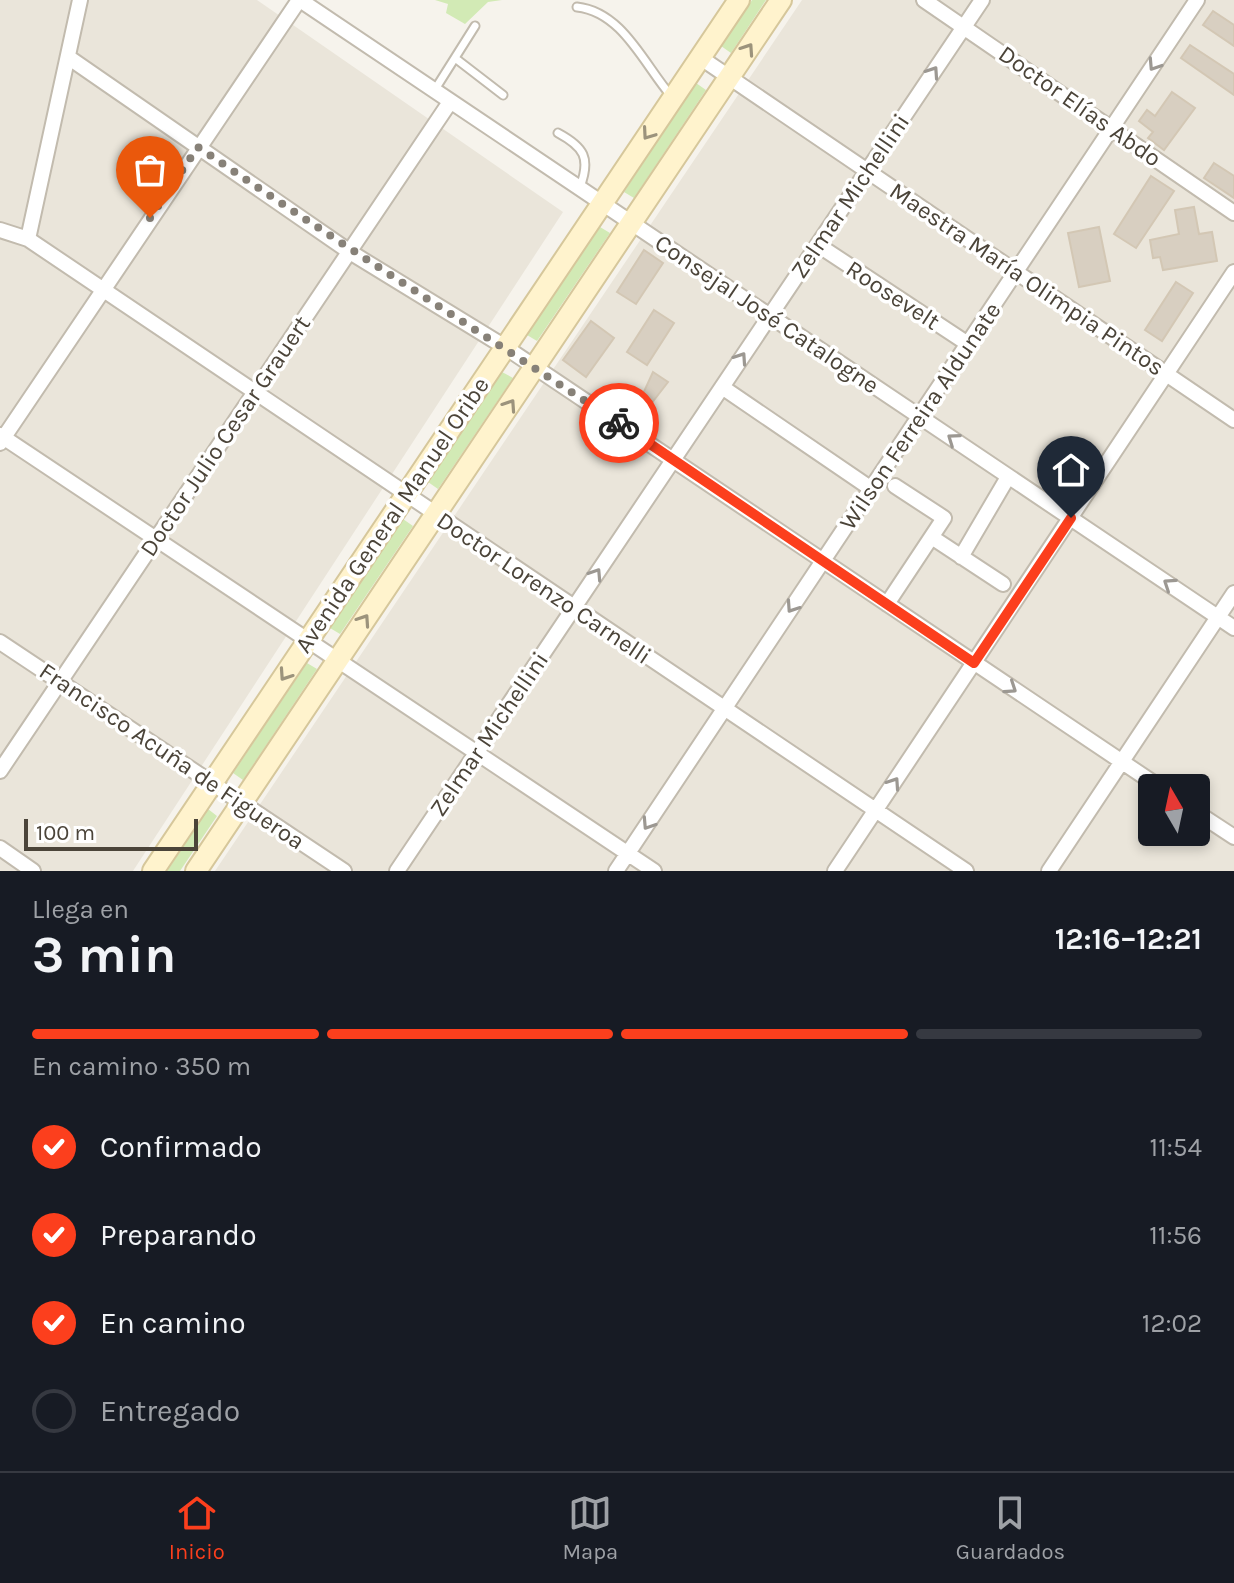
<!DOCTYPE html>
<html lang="es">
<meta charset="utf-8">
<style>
:root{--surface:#171b24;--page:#20242c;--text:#f1f3f6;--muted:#9ea1a6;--line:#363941;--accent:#fc3f1d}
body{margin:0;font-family:Karla,sans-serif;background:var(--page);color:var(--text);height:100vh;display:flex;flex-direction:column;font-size:30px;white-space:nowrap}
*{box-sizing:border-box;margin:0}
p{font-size:26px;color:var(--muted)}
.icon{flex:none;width:44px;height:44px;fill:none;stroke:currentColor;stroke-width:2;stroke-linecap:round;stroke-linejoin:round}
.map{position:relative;height:871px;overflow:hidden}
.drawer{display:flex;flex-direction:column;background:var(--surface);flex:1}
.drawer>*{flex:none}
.needle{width:52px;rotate:351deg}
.fabs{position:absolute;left:1138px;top:774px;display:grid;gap:16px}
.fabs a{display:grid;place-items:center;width:72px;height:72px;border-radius:8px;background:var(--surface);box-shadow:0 4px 12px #0003;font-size:40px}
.scale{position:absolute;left:24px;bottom:20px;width:174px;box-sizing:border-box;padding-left:8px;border:4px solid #4b4439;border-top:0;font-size:22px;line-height:28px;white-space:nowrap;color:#4b4439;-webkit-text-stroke:6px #fff;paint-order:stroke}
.pin{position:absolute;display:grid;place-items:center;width:68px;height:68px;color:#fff;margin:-82px -34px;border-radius:50% 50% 50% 0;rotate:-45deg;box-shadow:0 0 8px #0007}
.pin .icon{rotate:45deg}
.courier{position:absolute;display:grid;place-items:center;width:80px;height:80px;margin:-40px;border:6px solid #fc3f1d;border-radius:50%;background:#fff;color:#222;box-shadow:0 2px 10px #0007}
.headline em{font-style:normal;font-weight:700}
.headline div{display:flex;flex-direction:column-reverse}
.headline{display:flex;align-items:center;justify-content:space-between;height:136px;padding:0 32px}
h1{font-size:52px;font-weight:700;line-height:60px}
.bar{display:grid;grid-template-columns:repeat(4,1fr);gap:12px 8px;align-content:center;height:96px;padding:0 32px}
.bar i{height:10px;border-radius:6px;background:var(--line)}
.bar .selected{background:var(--accent)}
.bar p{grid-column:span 4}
ol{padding:0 32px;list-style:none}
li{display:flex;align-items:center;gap:24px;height:88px}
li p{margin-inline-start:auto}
li .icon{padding:8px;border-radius:50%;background:var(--accent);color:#fff;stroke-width:4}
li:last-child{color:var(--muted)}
li i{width:44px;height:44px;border:4px solid var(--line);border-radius:50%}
.tabs{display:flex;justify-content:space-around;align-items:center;height:112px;border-top:2px solid var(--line);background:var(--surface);font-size:22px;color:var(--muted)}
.tabs a{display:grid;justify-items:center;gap:4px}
.tabs .selected{color:var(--accent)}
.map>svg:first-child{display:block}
.residential{fill:#eae5da;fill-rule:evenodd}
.green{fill:#d2eab5}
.building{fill:#d8cfc1;stroke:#d3c7b4;stroke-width:2}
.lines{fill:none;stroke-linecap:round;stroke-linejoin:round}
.service-casing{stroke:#c2bbae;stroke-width:11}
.minor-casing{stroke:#c2bbae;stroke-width:18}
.secondary-casing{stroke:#d6c79b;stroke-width:24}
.service{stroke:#fff;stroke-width:7}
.minor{stroke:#fff;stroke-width:14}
.secondary{stroke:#fff3cd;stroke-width:20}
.oneway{stroke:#9c937c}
.oneway2{stroke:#9c9892}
.done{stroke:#878178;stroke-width:8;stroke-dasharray:0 14.4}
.route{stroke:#fc3f1d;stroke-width:10}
.labels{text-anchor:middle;stroke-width:7;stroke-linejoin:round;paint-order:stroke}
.street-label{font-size:24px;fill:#4b4439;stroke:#fff}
</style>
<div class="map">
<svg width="1234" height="871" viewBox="0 0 1234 871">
<rect width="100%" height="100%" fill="#f6f3ec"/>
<path class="residential" d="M 0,0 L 257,0 L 563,212 L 133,871 L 0,871 Z
M 802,0 L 1234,0 L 1234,871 L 215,871 ZM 1152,788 L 1196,788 L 1196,832 L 1152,832 Z"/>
<path class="green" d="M 435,0 L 502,0 L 488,2 L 465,24 L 446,13 L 448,4 Z
M 752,0 L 766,0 L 731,53 L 721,46 Z
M 696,83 L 706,90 L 634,198 L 624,192 Z
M 600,227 L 610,233 L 537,341 L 527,335 Z
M 502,372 L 513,378 L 438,489 L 428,482 Z
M 403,519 L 413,526 L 340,634 L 330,628 Z
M 307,663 L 317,669 L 243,780 L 233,773 Z
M 208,809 L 217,816 L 180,871 L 167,871 Z"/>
<path class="building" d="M 1213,11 L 1234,25 L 1234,46 L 1203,25 Z
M 1190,45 L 1234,74 L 1234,95 L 1181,58 Z
M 1172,92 L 1195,108 L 1164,150 L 1148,138 L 1153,132 L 1139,121 L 1147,110 L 1155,116 Z
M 1214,163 L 1234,176 L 1234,198 L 1204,178 Z
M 1151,176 L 1174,191 L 1136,248 L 1114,234 Z
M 1194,207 L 1199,234 L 1212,232 L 1217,261 L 1163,270 L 1160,257 L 1153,258 L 1150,240 L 1179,234 L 1175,210 Z
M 1099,227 L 1110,281 L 1079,287 L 1068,233 Z
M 644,250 L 663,263 L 636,304 L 617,292 Z
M 1176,282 L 1193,293 L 1162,341 L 1145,330 Z
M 654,310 L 674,323 L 647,365 L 627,352 Z
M 591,321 L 614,338 L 586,377 L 563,360 Z
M 653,372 L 668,382 L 651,404 L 641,398 Z"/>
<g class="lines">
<defs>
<path id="service" d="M 577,7 C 623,12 644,65 672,97
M 455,58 L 503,95
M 434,91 L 475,26
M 558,133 C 584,147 591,158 580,187"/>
<path id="minor" d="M 300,0 L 1234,628
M 924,0 L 1234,213
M 68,57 L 350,252 L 505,347 L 1161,788
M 701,58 L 1234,420
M 0,230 L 28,239 L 966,871
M 28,239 L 80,0
M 818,245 L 968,344
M 722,387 L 870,488
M 0,435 L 654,871
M 0,443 L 299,0
M 933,538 L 1003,584
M 961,557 L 1008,477
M 887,604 L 944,518 L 895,486
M 0,642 L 344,871
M 0,771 L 450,102
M 1196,812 L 1234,837
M 0,848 L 33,871
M 397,871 L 982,0
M 616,871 L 1197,0
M 835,871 L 1234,272
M 1049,871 L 1234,593"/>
<path id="secondary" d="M 153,871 L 739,0
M 196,871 L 781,0"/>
</defs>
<use href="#service" class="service-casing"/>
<use href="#minor" class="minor-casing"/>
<use href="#secondary" class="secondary-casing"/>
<use href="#service" class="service"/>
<use href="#minor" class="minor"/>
<use href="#secondary" class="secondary"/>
</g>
<defs><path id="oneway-chevron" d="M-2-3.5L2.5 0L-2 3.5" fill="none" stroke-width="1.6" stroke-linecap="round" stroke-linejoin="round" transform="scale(2)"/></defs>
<g class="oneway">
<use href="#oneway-chevron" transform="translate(748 49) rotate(-56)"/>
<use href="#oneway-chevron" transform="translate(648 134) rotate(125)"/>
<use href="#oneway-chevron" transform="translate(510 405) rotate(-56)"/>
<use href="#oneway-chevron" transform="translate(364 620) rotate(-56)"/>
<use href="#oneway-chevron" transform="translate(285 675) rotate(124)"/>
</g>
<g class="oneway2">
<use href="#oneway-chevron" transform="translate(1154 65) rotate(123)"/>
<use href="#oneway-chevron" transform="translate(933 72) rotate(-56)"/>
<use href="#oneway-chevron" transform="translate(741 358) rotate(-56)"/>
<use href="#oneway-chevron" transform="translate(953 439) rotate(-145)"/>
<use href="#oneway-chevron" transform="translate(596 574) rotate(-57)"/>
<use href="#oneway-chevron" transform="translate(1169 584) rotate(-146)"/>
<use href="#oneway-chevron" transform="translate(792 607) rotate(124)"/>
<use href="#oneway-chevron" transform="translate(1011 688) rotate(34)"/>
<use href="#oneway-chevron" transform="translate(894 783) rotate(-56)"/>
<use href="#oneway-chevron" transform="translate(648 824) rotate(123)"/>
</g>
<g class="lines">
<path class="done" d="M 150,218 L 198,147 C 337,242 478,331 619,423"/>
<path class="route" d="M 619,423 L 974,663 L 1071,518"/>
</g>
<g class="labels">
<g class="street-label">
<text transform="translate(1080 106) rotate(35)" y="8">Doctor Elías Abdo</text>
<text transform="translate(850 196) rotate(-56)" y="8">Zelmar Michellini</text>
<text transform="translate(1027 279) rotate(34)" y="8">Maestra María Olimpia Pintos</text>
<text transform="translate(893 295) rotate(33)" y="8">Roosevelt</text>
<text transform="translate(767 314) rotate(34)" y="8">Consejal José Catalogne</text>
<text transform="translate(920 416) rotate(-56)" y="8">Wilson Ferreira Aldunate</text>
<text transform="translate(225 436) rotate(-56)" y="8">Doctor Julio Cesar Grauert</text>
<text transform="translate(392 515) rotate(-56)" y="8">Avenida General Manuel Oribe</text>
<text transform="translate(544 588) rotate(34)" y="8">Doctor Lorenzo Carnelli</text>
<text transform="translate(489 734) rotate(-56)" y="8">Zelmar Michellini</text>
<text transform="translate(172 756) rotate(34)" y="8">Francisco Acuña de Figueroa</text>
</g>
</g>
</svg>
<div class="fabs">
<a><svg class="needle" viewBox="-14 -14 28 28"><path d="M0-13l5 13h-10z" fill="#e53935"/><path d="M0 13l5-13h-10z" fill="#9ea1a6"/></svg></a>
</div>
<div class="scale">100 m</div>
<div class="pin" style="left:150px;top:218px;background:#ea580c"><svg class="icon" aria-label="bag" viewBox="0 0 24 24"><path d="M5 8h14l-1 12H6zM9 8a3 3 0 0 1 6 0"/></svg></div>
<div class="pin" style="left:1071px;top:518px;background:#1f2937"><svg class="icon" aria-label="home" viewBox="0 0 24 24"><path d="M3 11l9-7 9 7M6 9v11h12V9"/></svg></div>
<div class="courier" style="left:619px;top:423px"><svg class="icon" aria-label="bike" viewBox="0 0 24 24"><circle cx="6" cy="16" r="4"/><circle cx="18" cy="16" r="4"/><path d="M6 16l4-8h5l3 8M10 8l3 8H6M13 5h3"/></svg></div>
</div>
<section class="drawer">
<div class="headline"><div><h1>3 min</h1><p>Llega en</p></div><em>12:16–12:21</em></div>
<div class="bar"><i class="selected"></i><i class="selected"></i><i class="selected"></i><i></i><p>En camino · 350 m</p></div>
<ol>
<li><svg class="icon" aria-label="check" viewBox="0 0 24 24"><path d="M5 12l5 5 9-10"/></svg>Confirmado<p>11:54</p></li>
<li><svg class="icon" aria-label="check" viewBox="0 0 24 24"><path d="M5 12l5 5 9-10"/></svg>Preparando<p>11:56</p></li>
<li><svg class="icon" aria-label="check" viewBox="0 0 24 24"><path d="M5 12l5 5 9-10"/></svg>En camino<p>12:02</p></li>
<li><i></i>Entregado</li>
</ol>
</section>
<nav class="tabs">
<a class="selected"><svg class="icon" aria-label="home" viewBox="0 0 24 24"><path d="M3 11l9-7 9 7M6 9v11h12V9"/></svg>Inicio</a>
<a><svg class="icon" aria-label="map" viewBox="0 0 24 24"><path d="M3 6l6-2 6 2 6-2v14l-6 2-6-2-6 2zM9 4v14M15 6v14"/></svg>Mapa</a>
<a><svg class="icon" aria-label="saved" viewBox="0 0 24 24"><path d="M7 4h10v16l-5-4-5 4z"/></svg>Guardados</a>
</nav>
